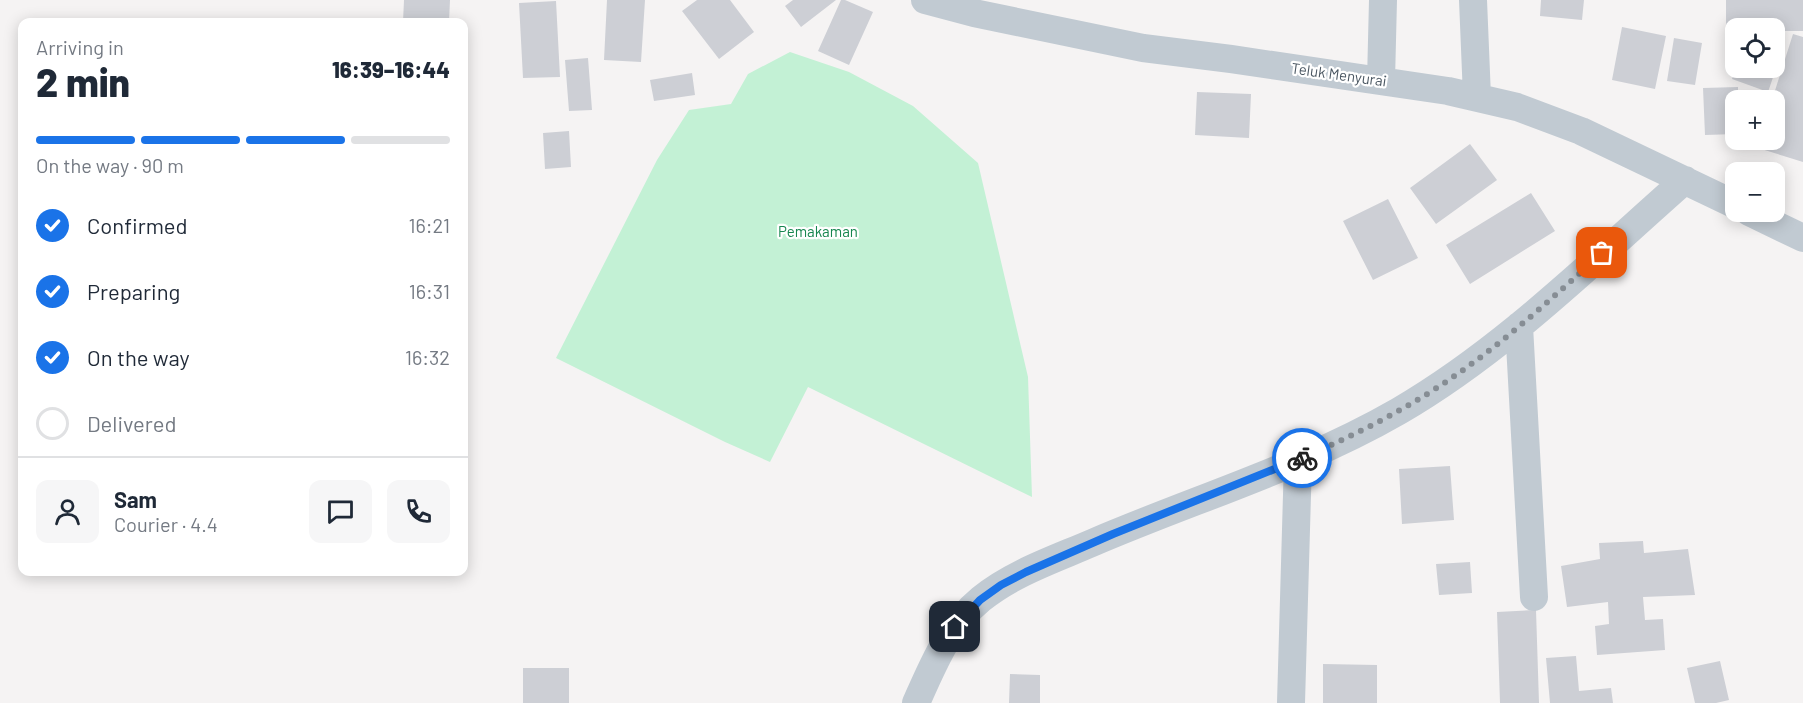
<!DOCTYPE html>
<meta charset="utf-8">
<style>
:root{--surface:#fff;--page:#f6f6f7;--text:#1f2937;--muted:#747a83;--line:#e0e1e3;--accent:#1a73e8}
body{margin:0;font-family:Barlow,sans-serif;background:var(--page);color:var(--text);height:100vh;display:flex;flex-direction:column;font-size:22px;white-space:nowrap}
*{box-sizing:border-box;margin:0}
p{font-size:20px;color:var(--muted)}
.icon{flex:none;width:33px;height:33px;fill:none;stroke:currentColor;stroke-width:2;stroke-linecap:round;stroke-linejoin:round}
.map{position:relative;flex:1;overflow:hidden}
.drawer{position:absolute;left:18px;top:18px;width:450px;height:558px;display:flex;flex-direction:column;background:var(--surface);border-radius:12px;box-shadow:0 3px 15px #0003}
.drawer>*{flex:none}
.fabs{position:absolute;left:1725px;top:18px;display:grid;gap:12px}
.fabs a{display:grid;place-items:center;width:60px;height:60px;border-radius:12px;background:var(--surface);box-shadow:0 3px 15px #0003;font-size:30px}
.pin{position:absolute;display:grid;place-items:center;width:51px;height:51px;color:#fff;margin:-26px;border-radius:12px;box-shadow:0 3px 9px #0006}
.courier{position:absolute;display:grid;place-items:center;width:60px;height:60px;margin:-30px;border:4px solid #1a73e8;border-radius:50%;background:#fff;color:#222;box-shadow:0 2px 8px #0007}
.head em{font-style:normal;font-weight:800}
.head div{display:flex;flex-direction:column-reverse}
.head{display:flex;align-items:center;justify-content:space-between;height:102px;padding:0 18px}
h1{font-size:39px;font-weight:800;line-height:45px}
.bar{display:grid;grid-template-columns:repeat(4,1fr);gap:9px 6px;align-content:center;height:72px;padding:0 18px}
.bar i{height:8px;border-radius:4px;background:var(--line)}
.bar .active{background:var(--accent)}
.bar p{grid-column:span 4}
.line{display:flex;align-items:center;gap:15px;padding:0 18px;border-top:2px solid var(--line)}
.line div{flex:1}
.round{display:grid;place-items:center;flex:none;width:63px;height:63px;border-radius:12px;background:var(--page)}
ol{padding:0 18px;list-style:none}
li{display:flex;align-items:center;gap:18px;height:66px}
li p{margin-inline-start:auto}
li .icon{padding:6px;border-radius:50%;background:var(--accent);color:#fff;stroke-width:4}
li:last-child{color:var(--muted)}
li i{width:33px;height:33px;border:3px solid var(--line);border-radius:50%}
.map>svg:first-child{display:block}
.green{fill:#c3f1d5}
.building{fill:#cdcfd5}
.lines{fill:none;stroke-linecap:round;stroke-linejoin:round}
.minor{stroke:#c1cad2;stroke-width:28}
.done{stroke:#868d94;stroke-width:6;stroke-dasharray:0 10.8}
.route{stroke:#1a73e8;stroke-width:8}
.labels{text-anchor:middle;stroke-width:4.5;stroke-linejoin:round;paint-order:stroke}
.street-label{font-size:15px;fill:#4a5661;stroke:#fff}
.park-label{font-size:15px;fill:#17864f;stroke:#fff}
</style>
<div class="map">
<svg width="1803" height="703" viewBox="0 0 1803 703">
<rect width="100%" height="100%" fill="#f5f3f3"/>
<path class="green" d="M 790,52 L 849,72 L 913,106 L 978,163 L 1028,377 L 1032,497 L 808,387 L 770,462 L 725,442 L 556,358 L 657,160 L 689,110 L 731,104 L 748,74 Z"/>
<path class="building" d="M 404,0 L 450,0 L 449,22 L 403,22 Z
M 607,0 L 645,0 L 641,62 L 604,60 Z
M 697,0 L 730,0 L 754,32 L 719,59 L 682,11 Z
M 793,0 L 836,0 L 801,27 L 785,6 Z
M 841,0 L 845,0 L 873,12 L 849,65 L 818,51 Z
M 1541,0 L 1584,0 L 1582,20 L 1540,16 Z
M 1726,0 L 1803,0 L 1803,31 L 1774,31 L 1774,28 L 1736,28 L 1736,31 L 1726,31 Z
M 556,1 L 560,77 L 523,78 L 519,3 Z
M 1622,27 L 1666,36 L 1655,89 L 1612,80 Z
M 1793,34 L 1803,37 L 1803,162 L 1758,148 L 1760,140 L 1774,140 L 1774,100 L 1772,100 Z
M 1674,38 L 1702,43 L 1695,85 L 1667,81 Z
M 1774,45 L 1783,48 L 1768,92 L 1732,79 L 1736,68 L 1774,68 Z
M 588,58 L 592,110 L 569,111 L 565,60 Z
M 692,73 L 695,95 L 654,101 L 650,80 Z
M 1738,87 L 1738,100 L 1736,100 L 1736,134 L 1705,135 L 1703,88 Z
M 1197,92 L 1251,94 L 1249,138 L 1195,135 Z
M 569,131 L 571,167 L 545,169 L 543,133 Z
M 1470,144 L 1497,180 L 1436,224 L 1410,188 Z
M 1531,193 L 1555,231 L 1470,284 L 1446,245 Z
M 1388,199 L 1418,258 L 1373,280 L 1343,221 Z
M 1450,466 L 1454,520 L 1402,524 L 1399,469 Z
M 1643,541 L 1644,553 L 1688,549 L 1695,595 L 1643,597 L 1645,620 L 1663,619 L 1665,650 L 1597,655 L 1595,626 L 1609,624 L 1608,602 L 1567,607 L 1561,566 L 1600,559 L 1599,543 Z
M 1470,562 L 1472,593 L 1439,595 L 1436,564 Z
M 1536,610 L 1539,703 L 1500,703 L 1497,612 Z
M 1576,656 L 1579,691 L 1611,688 L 1613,703 L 1550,703 L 1546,658 Z
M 1720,661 L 1729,700 L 1716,703 L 1695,703 L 1687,668 Z
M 1323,664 L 1377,665 L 1377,703 L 1323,703 Z
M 523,668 L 569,668 L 569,703 L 523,703 Z
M 1010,674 L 1040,675 L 1040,703 L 1009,703 Z"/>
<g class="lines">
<path class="minor" d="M 925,0 L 974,13 L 1143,48 L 1231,59 L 1448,91 L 1517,107 L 1581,131 L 1736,205
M 1473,0 L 1477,97
M 1381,81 L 1383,0
M 1749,212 L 1803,238
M 1519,326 L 1534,597
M 916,703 C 932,667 949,625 981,599 C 1013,573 1055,559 1092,543 C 1194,499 1302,467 1399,411 C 1504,350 1594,260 1685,180
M 1291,703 L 1298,460"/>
</g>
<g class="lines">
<path class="done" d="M 1302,458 C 1348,438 1393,416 1435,389 C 1496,350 1549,301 1602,253"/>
<path class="route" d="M 955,627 L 980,600 L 1001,585 L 1026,572 L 1113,534 L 1302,458"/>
</g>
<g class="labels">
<g class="street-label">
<text transform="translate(1339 75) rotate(8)" y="5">Teluk Menyurai</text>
</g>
<g class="park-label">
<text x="818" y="237">Pemakaman</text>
</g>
</g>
</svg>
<div class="fabs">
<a><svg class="icon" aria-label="locate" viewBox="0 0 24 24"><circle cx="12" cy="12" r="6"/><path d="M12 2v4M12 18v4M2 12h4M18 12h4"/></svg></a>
<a>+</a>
<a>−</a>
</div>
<div class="pin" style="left:1602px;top:253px;background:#ea580c"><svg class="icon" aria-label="bag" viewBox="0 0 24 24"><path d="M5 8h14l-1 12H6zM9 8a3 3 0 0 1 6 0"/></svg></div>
<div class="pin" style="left:955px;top:627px;background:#1f2937"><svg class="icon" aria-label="home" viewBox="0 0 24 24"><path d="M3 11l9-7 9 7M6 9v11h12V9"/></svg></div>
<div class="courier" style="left:1302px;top:458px"><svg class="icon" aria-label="bike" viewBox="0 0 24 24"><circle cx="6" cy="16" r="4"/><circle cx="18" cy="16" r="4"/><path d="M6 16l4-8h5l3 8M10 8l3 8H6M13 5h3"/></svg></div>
<section class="drawer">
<div class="head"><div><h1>2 min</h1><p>Arriving in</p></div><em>16:39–16:44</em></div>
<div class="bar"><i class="active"></i><i class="active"></i><i class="active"></i><i></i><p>On the way · 90 m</p></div>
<ol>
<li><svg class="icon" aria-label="check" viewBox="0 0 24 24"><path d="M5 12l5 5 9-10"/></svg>Confirmed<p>16:21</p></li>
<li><svg class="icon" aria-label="check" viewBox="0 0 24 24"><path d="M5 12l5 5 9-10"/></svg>Preparing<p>16:31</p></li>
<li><svg class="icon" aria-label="check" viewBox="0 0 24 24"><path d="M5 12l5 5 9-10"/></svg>On the way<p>16:32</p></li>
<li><i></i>Delivered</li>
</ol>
<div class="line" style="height:108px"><a class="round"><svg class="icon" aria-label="person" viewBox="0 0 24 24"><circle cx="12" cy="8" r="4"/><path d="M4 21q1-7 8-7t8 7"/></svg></a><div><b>Sam</b><p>Courier · 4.4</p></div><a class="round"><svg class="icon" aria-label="chat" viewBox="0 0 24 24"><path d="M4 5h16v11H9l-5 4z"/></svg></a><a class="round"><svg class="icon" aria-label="phone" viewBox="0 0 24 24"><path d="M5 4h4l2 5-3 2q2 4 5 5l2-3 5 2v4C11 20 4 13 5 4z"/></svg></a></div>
</section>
</div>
